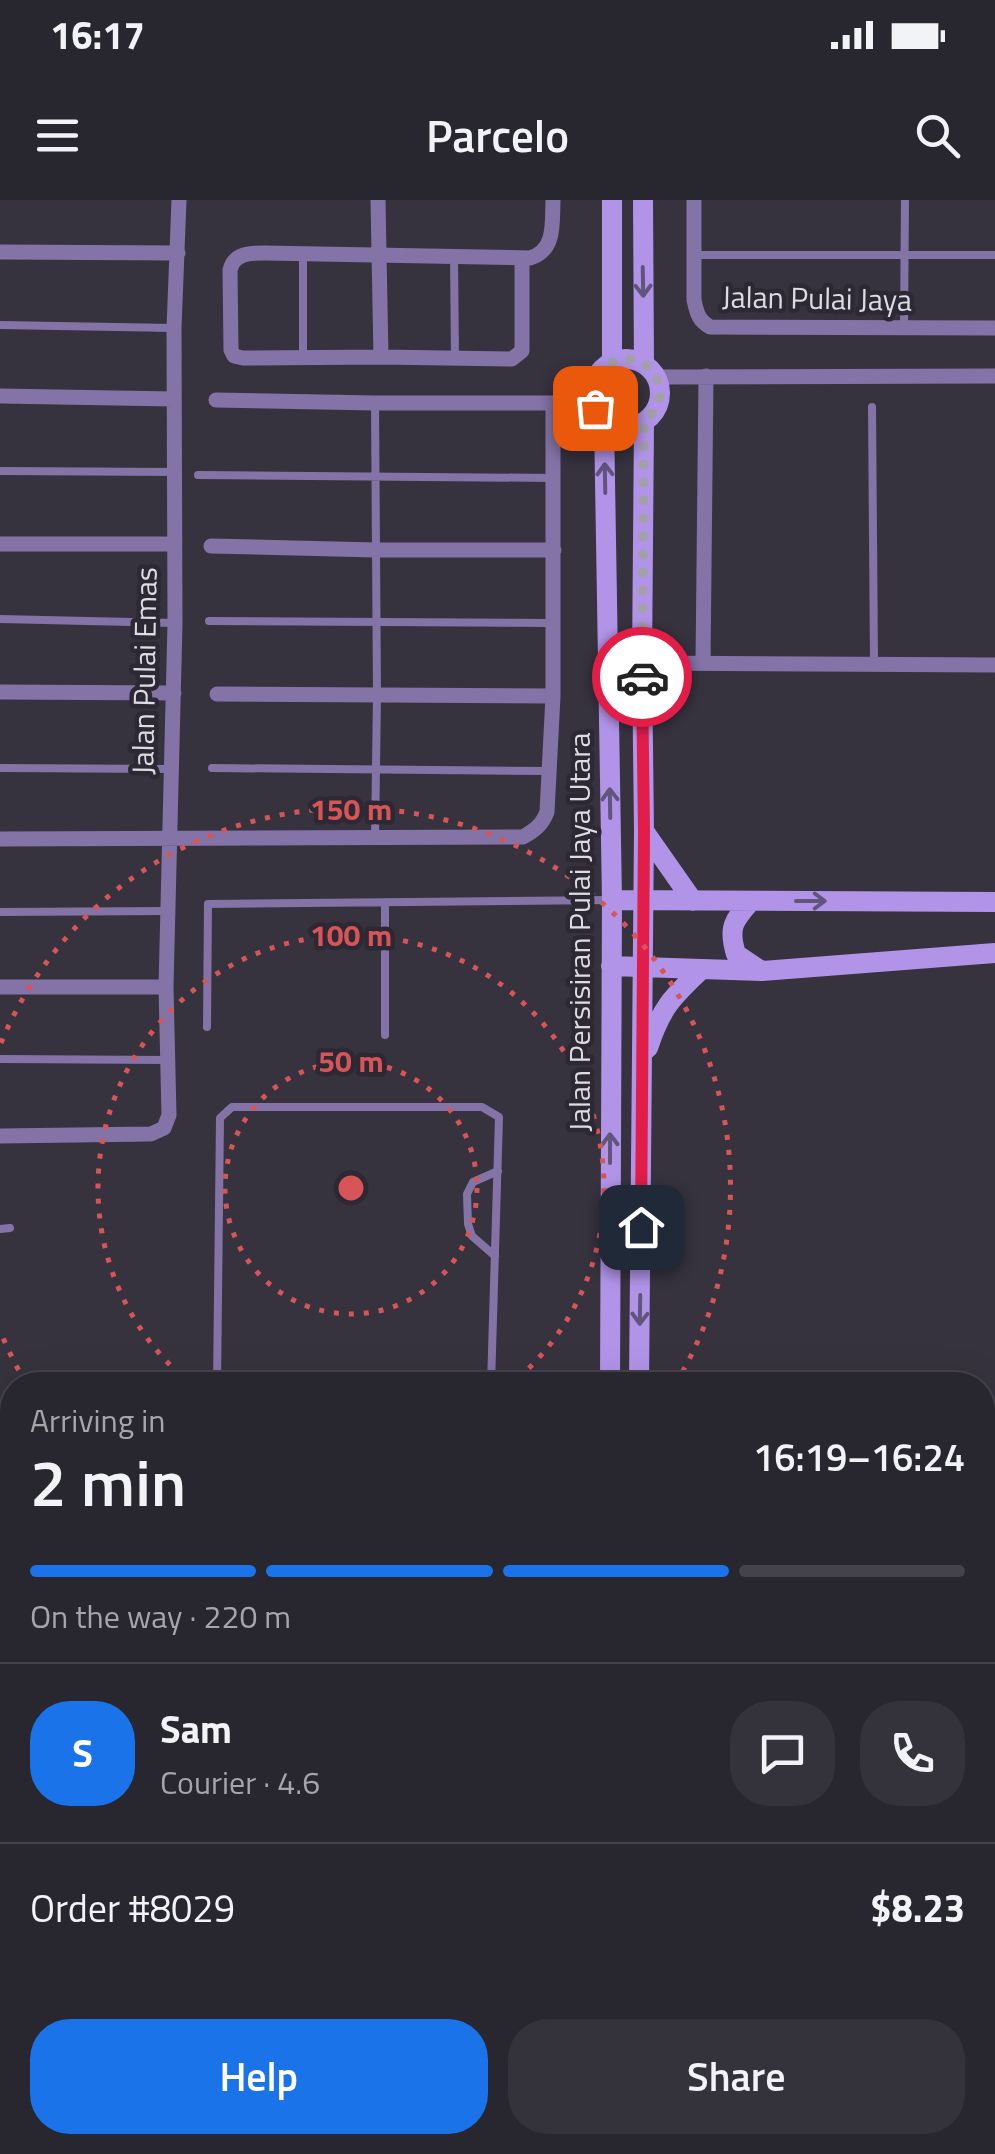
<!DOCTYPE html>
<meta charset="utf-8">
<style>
:root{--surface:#28262f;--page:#34323b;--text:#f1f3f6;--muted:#a5a5aa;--line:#44434b;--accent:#1a73e8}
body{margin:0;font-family:"Titillium Web",sans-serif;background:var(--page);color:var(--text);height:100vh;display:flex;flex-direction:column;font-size:38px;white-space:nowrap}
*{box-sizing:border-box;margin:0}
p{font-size:32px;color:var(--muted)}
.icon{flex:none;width:55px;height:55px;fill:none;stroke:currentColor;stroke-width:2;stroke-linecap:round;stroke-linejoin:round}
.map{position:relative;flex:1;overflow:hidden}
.side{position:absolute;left:0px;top:1172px;width:995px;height:782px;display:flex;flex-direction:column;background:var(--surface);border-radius:40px 40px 0 0;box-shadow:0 10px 40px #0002,0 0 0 2px var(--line)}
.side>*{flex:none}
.pin{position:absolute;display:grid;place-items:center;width:85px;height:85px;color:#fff;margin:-42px;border-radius:20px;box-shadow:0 5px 15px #0006}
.courier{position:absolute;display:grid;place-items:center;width:100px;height:100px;margin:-50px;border:8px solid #e11d48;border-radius:50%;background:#fff;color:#222;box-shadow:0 2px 12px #0007}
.overview em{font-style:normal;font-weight:600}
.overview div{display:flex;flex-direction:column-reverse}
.overview{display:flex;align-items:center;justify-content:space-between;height:170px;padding:0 30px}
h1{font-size:65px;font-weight:600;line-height:75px}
.bar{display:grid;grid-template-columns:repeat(4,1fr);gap:15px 10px;align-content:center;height:120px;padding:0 30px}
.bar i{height:12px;border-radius:8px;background:var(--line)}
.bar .on{background:var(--accent)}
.bar p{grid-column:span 4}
.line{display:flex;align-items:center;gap:25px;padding:0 30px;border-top:2px solid var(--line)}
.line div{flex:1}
.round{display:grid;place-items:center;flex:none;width:105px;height:105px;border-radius:40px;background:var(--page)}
.cta{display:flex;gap:20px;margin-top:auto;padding:20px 30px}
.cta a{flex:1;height:115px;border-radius:40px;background:var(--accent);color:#fff;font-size:40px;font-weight:600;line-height:115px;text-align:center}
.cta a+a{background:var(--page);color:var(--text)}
.status{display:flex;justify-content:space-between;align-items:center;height:70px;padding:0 50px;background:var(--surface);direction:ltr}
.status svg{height:28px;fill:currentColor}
header{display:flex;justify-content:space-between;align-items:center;height:130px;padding:0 30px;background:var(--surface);font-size:45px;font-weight:600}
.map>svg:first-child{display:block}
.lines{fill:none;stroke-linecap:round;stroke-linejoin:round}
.lane{stroke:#8473a7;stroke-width:8}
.street{stroke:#8473a7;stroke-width:15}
.secondary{stroke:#b194e8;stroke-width:20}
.oneway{stroke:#61547d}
.done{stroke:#a3a0aa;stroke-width:10;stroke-dasharray:0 18}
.route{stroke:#e11d48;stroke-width:12}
.ring{fill:none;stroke:#d85557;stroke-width:5;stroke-dasharray:5 10}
.labels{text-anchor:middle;stroke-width:9;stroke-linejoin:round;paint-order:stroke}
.street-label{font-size:30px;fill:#dddbe3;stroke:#2c2935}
.centre{fill:#d85557;stroke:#2c2935;stroke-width:5}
.ring-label{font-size:30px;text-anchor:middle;font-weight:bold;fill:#d85557;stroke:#2c2935;stroke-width:9;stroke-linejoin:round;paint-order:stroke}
</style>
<div class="status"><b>16:17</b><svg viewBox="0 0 49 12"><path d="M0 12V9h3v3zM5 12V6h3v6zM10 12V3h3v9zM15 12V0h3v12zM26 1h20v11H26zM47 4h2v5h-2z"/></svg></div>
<header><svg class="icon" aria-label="menu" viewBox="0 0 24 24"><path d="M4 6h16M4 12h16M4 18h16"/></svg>Parcelo<svg class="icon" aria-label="search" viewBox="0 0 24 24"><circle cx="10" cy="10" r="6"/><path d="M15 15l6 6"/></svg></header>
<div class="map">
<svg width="995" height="1954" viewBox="0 0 995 1954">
<rect width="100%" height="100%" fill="#36333f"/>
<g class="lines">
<path class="lane" d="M 303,55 L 303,159
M 693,55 L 995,55
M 454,56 L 455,159
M 0,125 L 174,128
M 904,128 L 905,0
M 375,203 L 377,495 L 375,639
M 872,207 L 874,464
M 0,271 L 175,272
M 198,275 L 554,278
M 0,419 L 175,423
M 209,421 L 553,423
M 0,568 L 171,569
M 212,568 L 549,571
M 385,704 L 385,835
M 0,712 L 169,711
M 207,827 L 208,704 L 612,700
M 0,859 L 167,860
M 0,1029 L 10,1028
M 495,1056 L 472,1036 L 468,1024 L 467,994 L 473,982 L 498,971
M 217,1185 L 220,918 L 232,907 L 482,907 L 499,917 L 491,1185
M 0,1272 L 12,1272
M 982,1428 L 995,1428
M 0,1445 L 12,1445
M 982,1574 L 995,1574
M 0,1602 L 12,1602
M 982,1720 L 995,1720
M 0,1748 L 12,1747
M 982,1874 L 995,1874
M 0,1896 L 12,1896
M 376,1942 L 376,1954
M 862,1942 L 862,1954"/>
<path class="street" d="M 378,0 L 381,157
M 694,0 L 694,100 C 697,113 698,120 710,127 L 995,128
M 0,52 L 178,53
M 522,59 L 522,151 L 512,159 L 381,157 L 243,158 L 234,156 L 231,150 L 230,70 C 234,53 250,53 265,53 L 530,58 C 556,50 552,23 553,0
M 656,177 L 995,176
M 0,196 L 174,199
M 216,200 L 375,203 L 593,203
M 0,344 L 174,344
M 211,346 L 376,350 L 554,350
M 642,463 L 995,465
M 703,463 L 706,176
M 0,492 L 174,493
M 217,494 L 553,496
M 0,639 L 523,637 C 535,630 542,625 547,612 L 553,496 L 553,204
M 0,787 L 166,787
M 0,936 L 151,934 L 164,928 L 169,915 L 166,787 L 175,423 L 174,128 L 179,0
M 982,1358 L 995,1358
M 982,1502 L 995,1502
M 0,1525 L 12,1525
M 982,1652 L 995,1652
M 0,1676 L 12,1676
M 982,1793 L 995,1793
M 0,1824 L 12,1824
M 982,1938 L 995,1938
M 171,1954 L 172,1942
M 505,1954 L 511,1942
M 646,1954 L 651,1942"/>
<path class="secondary" d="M 612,0 L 612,162
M 643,0 L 644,164
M592 193a34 34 0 1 1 68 0a34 34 0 1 1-68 0Z
M 604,220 L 612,700 L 610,1185
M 644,631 L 693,701
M 612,700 L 995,702
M 751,701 C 733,721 728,728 736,754 L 760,770
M 611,766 L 762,771 L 995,753
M 648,848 C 661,808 672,797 702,769
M 639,1185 L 644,631 L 642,463 L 644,222
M 553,1954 L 559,1942
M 583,1954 L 591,1942"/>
</g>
<defs><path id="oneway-shaft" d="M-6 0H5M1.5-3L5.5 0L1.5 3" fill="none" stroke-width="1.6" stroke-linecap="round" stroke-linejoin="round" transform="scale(2.5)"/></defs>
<g class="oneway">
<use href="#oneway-shaft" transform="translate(643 82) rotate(89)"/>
<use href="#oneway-shaft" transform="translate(605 278) rotate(-91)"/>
<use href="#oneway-shaft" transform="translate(610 603) rotate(-91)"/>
<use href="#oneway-shaft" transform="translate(811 701)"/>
<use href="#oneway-shaft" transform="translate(610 948) rotate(-90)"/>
<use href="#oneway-shaft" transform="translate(640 1110) rotate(91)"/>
</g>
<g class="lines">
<path class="done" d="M 595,208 C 578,157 649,140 659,186 C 662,201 655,213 644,222 L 642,477"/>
<path class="route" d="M 641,1027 L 644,631 L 642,477"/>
</g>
<g class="ring">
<circle cx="351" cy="988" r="126"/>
<path d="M192 1185A253 253 0 1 1 510 1185"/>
<path d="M26 1183A379 379 0 0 1 1 1133M1 843A379 379 0 1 1 676 1183"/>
</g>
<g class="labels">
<g class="street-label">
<text transform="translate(817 99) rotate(1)" y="10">Jalan Pulai Jaya</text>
<text transform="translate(145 471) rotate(-89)" y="10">Jalan Pulai Emas</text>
<text transform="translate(580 732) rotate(-90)" y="10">Jalan Persisiran Pulai Jaya Utara</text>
</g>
</g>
<circle cx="351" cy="988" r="15" class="centre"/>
<g class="ring-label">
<text x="351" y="620">150 m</text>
<text x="351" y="746">100 m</text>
<text x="351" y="872">50 m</text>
</g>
</svg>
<div class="pin" style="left:595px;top:208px;background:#ea580c"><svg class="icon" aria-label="bag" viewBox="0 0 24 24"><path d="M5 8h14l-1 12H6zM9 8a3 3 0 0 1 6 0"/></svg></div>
<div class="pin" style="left:641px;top:1027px;background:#1f2937"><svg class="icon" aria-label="home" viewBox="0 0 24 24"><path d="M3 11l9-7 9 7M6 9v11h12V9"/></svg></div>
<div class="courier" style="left:642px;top:477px"><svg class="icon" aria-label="car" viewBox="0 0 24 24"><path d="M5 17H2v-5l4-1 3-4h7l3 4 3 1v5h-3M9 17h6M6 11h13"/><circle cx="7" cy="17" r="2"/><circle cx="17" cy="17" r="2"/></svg></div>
<section class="side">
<div class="overview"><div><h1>2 min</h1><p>Arriving in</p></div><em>16:19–16:24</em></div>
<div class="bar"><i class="on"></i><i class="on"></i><i class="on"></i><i></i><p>On the way · 220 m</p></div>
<div class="line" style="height:180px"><b class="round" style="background:var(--accent);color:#fff">S</b><div><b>Sam</b><p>Courier · 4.6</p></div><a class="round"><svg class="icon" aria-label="chat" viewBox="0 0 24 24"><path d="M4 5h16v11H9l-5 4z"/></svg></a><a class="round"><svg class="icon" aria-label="phone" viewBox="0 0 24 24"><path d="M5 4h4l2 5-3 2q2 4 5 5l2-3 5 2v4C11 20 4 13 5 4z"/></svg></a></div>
<div class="line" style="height:130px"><div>Order #8029</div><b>$8.23</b></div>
<div class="cta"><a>Help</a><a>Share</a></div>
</section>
</div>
